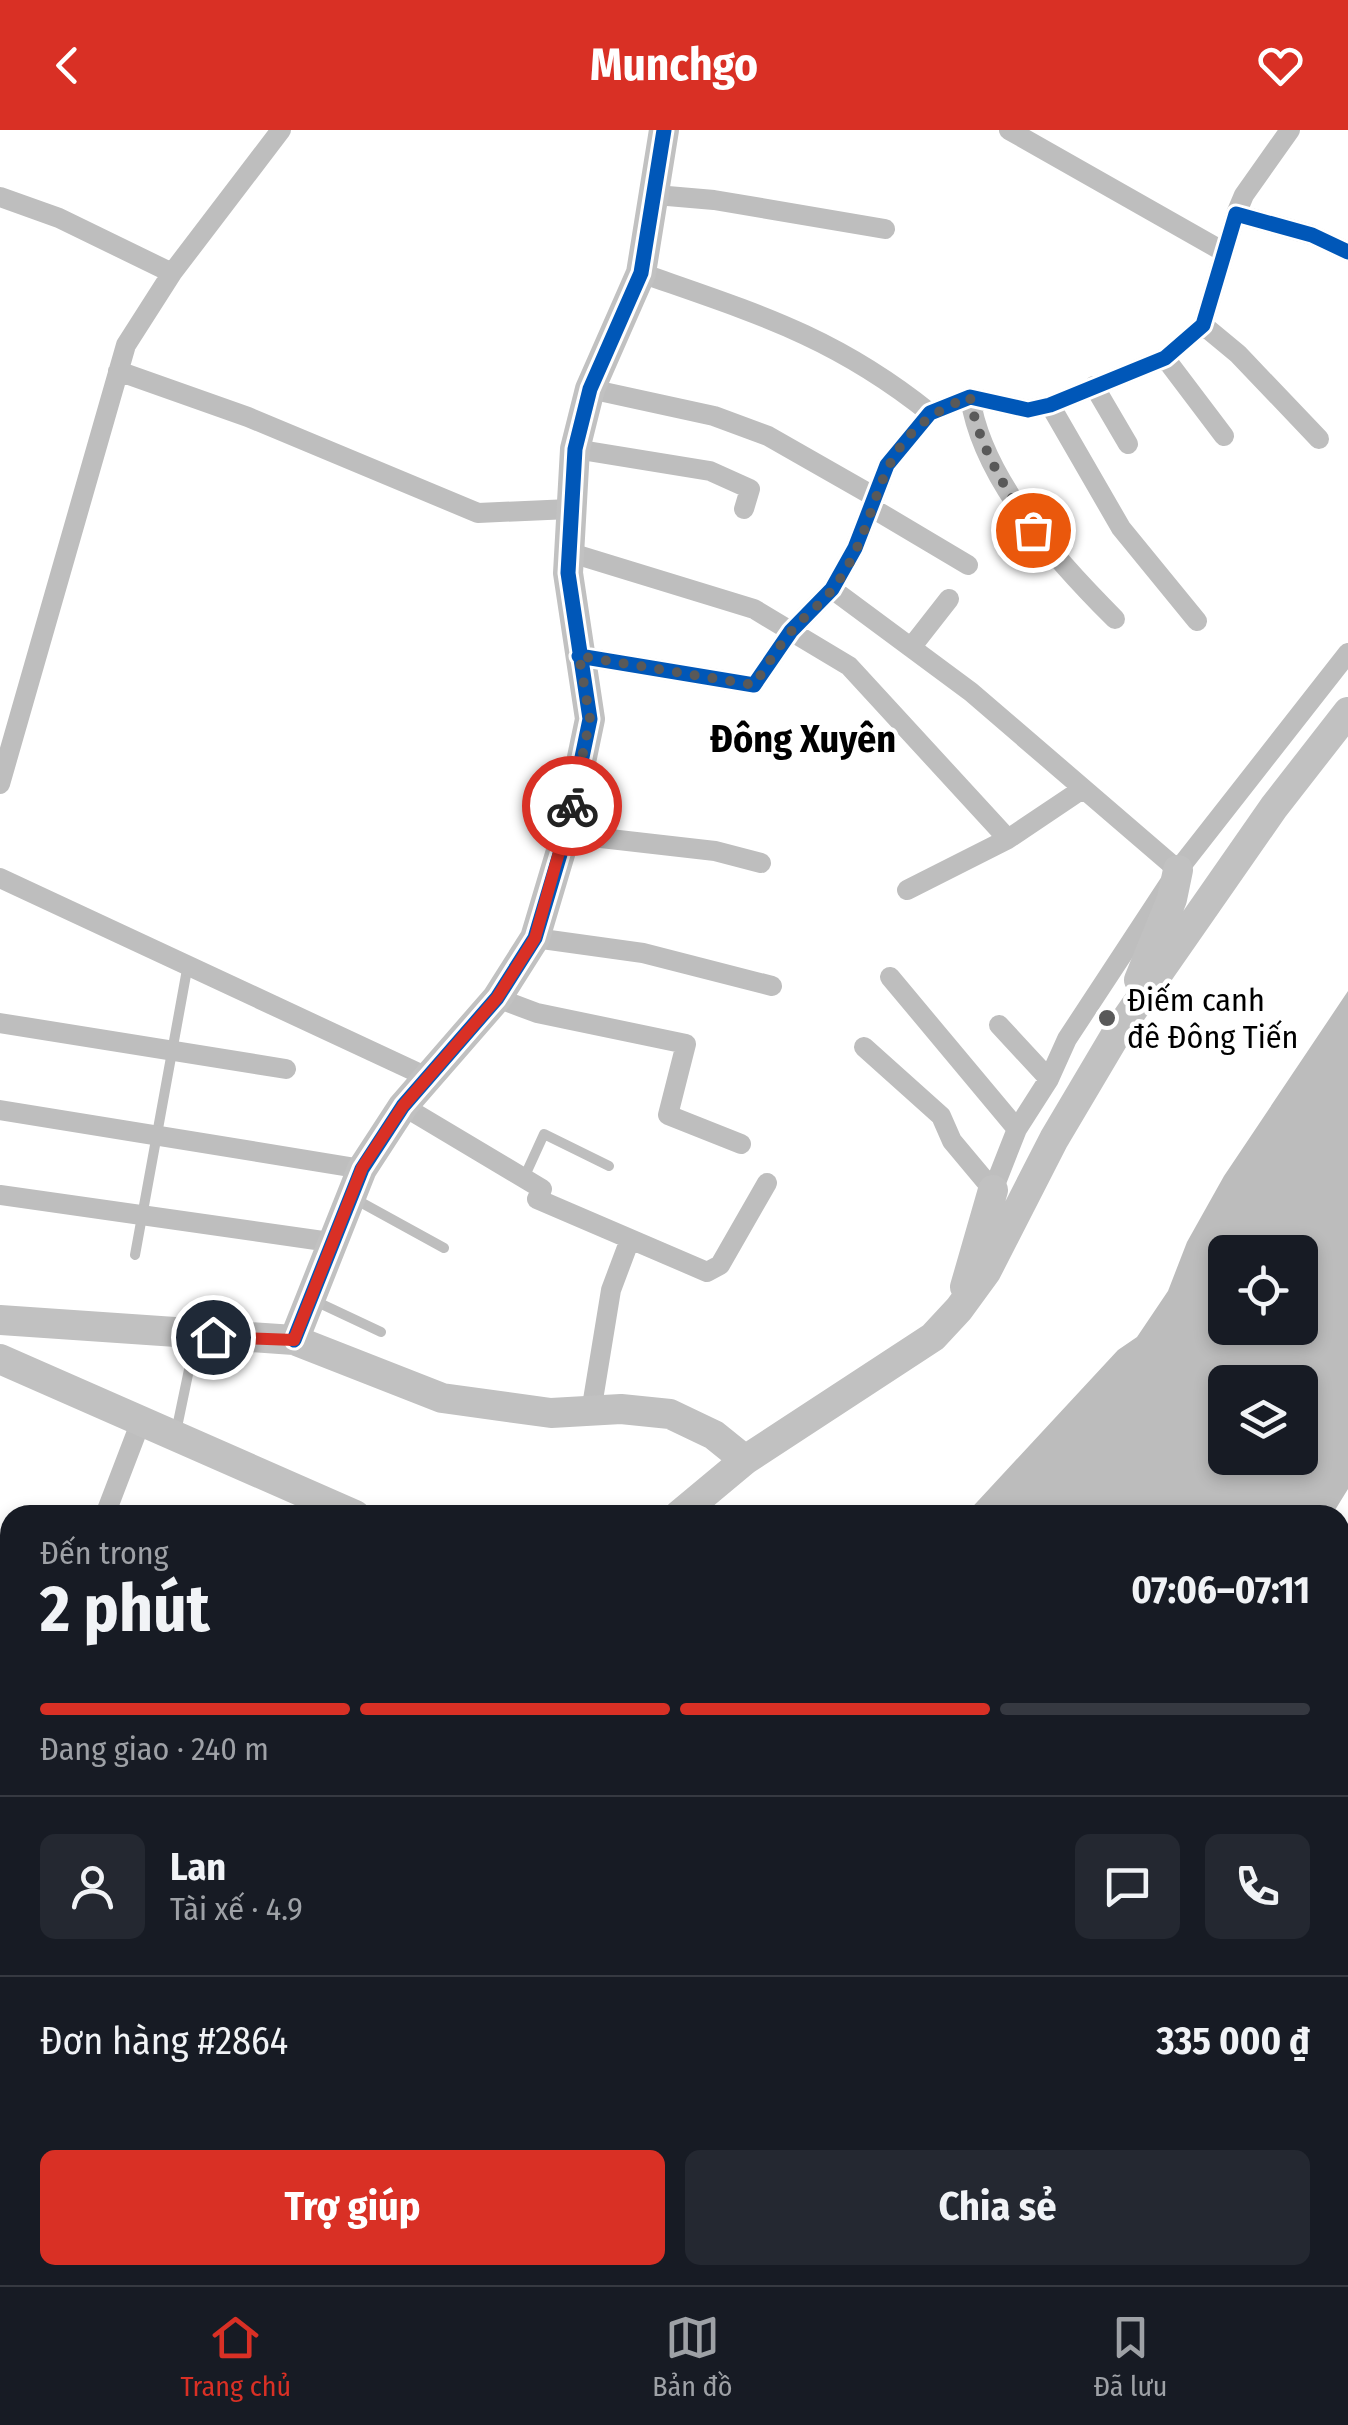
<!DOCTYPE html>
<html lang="vi">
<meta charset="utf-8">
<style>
:root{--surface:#171b24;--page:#242831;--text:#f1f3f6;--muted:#9ea1a6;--line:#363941;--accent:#d93025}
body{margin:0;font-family:"Fira Sans Condensed",sans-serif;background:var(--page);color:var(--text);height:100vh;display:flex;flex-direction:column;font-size:38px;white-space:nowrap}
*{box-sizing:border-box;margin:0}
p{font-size:32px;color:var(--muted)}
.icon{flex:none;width:55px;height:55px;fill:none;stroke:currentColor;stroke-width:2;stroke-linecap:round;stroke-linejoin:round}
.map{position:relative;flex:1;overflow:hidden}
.details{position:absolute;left:0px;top:1375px;width:1350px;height:780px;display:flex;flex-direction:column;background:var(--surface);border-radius:30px 30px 0 0;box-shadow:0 5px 15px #0003}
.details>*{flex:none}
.controls{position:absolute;left:1208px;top:1105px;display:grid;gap:20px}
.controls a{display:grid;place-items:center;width:110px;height:110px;border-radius:15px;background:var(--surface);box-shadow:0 5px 15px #0003;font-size:50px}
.pin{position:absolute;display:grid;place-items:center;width:85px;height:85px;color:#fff;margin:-42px;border:5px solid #fff;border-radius:50%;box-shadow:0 2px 10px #0007}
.courier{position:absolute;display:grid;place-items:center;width:100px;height:100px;margin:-50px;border:8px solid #d93025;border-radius:50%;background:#fff;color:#222;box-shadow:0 2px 12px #0007}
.summary em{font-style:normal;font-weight:700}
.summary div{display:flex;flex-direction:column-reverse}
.summary{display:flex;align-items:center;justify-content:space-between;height:170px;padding:0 40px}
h1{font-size:65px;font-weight:700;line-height:75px}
.bar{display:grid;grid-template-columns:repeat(4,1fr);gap:15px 10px;align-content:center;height:120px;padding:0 40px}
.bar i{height:12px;border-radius:8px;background:var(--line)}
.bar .on{background:var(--accent)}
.bar p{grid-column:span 4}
.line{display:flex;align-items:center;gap:25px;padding:0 40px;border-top:2px solid var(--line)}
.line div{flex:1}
.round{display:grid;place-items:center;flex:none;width:105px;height:105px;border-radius:15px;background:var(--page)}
.cta{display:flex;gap:20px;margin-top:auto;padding:20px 40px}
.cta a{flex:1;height:115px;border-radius:15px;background:var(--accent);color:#fff;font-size:40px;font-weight:700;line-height:115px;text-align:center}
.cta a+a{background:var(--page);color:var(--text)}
header{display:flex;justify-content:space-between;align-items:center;height:130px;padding:0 40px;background:var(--accent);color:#fff;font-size:45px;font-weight:700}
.dock{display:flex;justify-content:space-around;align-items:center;height:140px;border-top:2px solid var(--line);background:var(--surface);font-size:28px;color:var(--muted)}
.dock a{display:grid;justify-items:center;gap:5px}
.dock .on{color:var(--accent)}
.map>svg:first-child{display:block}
.water{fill:#bcbcbc;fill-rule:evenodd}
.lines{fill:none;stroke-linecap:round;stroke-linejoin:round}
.lane{stroke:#bebebe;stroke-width:10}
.street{stroke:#bebebe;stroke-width:20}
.secondary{stroke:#c1c1c1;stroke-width:30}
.cycleway-casing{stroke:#fff;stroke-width:21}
.cycleway{stroke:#0057b8;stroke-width:15}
.done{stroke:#595959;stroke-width:10;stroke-dasharray:0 18}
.route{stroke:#d93025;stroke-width:12}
.poi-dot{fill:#595959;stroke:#fff;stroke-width:4}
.labels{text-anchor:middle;stroke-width:9;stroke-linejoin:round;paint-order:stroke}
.poi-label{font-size:32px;fill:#000;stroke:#fff;text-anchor:start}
.quarter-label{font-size:38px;font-weight:bold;fill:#000;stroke:#fff}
</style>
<header><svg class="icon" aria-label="back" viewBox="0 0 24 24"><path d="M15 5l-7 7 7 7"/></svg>Munchgo<svg class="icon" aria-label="heart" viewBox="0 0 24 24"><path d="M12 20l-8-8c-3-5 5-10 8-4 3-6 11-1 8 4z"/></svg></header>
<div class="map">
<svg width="1348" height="2155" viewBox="0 0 1348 2155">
<rect width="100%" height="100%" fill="#fff"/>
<path class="water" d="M 1348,861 L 1348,1359 L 1332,1385 L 965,1385 L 1118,1220 L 1137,1207 L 1168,1161 L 1187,1112 L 1224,1046 ZM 1225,1122 L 1300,1122 L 1300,1198 L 1225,1198 ZM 1225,1252 L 1300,1252 L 1300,1328 L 1225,1328 Z
M 443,2145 L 869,2145 L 865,2155 L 438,2155 Z"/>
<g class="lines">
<path class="lane" d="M 523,1050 L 544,1004 L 609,1036
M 353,1068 L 444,1118
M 135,1125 L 188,834
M 315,1171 L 381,1202
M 176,1302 L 196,1206"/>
<path class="street" d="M 1009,0 L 1224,122
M 656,65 L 714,70 L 885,99
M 0,67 L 59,88 L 172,143
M 1236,84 L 1244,65 L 1290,0
M 641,143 C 755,183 834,206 930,283
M 1203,195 L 1238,224 L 1319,309
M 1165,228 L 1224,306
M 118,241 L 248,287 L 478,383 L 570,379
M 1094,256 L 1128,314
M 590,259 L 714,286 L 768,306 L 875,367
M 970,267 C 982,350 1058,432 1115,489
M 1050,275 L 1121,398 L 1197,491
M 575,319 L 710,341 L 750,359 L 744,379
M 872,378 L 968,435
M 568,422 L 754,479 L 849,536 L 1008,709
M 832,459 L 971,562 L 1178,740
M 913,515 L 949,469
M 579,526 L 754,555 L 791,501 L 832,459 L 855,418 L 887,335 L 930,283 L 970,267 L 1028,280 L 1050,275 L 1165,228 L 1203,195 L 1236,84 L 1312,105 L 1348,122
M 0,654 L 126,215 L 172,143 L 281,0
M 566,704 L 715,721 L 761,733
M 0,748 L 427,947
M 907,760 L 1008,709 L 1081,660
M 535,808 L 643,823 L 772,856
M 890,847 L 1017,999
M 497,868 L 537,883 L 686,914 L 668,985 L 741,1014
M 0,893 L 286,939
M 999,895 L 1049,949
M 864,917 L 941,986 L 952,1011 L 993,1060 L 1017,999 L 1049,949 L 1067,909 L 1178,740 L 1348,523
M 403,976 L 542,1059 L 537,1069 L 707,1142 L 720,1135 L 767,1053
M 0,980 L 362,1039
M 0,1065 L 330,1112
M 591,1282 L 611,1160 L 629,1112
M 105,1385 L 141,1291
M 0,1654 L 10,1630
M 0,1733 L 10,1738
M 0,1907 L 10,1888
M 1340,2083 L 1348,2078
M 0,2143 L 19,2155
M 221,2145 L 232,2155
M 135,2155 L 141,2145
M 1229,2155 L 1241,2145"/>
<path class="secondary" d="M 1139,850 L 1172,769 L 1178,740
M 965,1157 L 993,1060
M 0,1190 L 294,1210 L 442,1268 L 551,1283 L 621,1279 L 670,1284 L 714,1305 L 745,1330
M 294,1210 L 362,1039 L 403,976 L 497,868 L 535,808 L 566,704 L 590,589 L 568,443 L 575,319 L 590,259 L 641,143 L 664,0
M 0,1229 L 355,1385
M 679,1385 L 745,1330 L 933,1207 L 959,1179 L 986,1142 L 1054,1009 L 1118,901 L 1274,677 L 1348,582
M 1340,2057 L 1348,2055
M 172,2155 L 178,2145
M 1186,2155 L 1197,2145"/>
<defs>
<path id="cycleway" d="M 579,526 L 754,555 L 791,501 L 832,459 L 855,418 L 887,335 L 930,283 L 970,267 L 1028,280 L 1050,275 L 1165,228 L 1203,195 L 1236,84 L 1312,105 L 1348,122
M 294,1210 L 362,1039 L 403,976 L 497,868 L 535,808 L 566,704 L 590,589 L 568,443 L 575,319 L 590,259 L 641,143 L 664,0"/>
</defs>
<use href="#cycleway" class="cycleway-casing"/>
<use href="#cycleway" class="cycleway"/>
</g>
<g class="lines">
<path class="done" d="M 572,676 L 590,589 L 579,526 L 754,555 C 767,536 779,515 794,498 C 806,485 821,474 832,460 C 890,384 863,307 970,267 C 977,312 1007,363 1033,400"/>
<path class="route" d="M 213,1207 L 294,1210 L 362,1038 L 403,976 L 497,868 L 535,808 L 572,676"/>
</g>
<circle class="poi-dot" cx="1107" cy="888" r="10"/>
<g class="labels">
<g class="poi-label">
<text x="1127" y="881">Điếm canh<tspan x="1127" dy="37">đê Đông Tiến</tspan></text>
</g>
<g class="quarter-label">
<text x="803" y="622">Đông Xuyên</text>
</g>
</g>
</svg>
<div class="controls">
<a><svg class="icon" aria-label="locate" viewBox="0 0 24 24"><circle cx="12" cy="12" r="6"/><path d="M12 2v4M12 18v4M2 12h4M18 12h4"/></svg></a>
<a><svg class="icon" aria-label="layers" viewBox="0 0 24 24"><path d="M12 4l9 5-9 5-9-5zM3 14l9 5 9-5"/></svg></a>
</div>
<div class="pin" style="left:1033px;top:400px;background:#ea580c"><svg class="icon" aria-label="bag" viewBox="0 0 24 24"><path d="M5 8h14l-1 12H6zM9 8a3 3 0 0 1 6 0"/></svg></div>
<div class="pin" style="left:213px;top:1207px;background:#1f2937"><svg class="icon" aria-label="home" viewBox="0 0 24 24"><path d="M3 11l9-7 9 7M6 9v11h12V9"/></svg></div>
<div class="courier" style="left:572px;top:676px"><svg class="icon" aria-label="bike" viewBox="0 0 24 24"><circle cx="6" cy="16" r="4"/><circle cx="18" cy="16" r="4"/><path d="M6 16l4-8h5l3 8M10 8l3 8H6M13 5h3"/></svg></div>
<section class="details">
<div class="summary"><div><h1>2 phút</h1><p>Đến trong</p></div><em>07:06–07:11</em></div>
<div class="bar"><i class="on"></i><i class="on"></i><i class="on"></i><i></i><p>Đang giao · 240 m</p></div>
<div class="line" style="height:180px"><a class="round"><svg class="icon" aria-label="person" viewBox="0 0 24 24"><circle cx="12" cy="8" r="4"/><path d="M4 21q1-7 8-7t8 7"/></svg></a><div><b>Lan</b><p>Tài xế · 4.9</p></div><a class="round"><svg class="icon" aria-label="chat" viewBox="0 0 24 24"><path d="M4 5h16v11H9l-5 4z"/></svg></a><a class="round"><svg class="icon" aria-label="phone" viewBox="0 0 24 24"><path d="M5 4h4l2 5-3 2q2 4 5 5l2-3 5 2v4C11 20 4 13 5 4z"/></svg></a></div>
<div class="line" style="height:130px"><div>Đơn hàng #2864</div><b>335 000 ₫</b></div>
<div class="cta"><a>Trợ giúp</a><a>Chia sẻ</a></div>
</section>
</div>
<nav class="dock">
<a class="on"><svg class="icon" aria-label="home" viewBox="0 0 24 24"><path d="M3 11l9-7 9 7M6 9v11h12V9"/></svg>Trang chủ</a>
<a><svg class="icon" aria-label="map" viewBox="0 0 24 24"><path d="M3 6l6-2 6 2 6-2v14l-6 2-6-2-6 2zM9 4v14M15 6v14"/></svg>Bản đồ</a>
<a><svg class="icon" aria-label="saved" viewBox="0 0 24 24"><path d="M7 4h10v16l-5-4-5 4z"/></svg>Đã lưu</a>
</nav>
